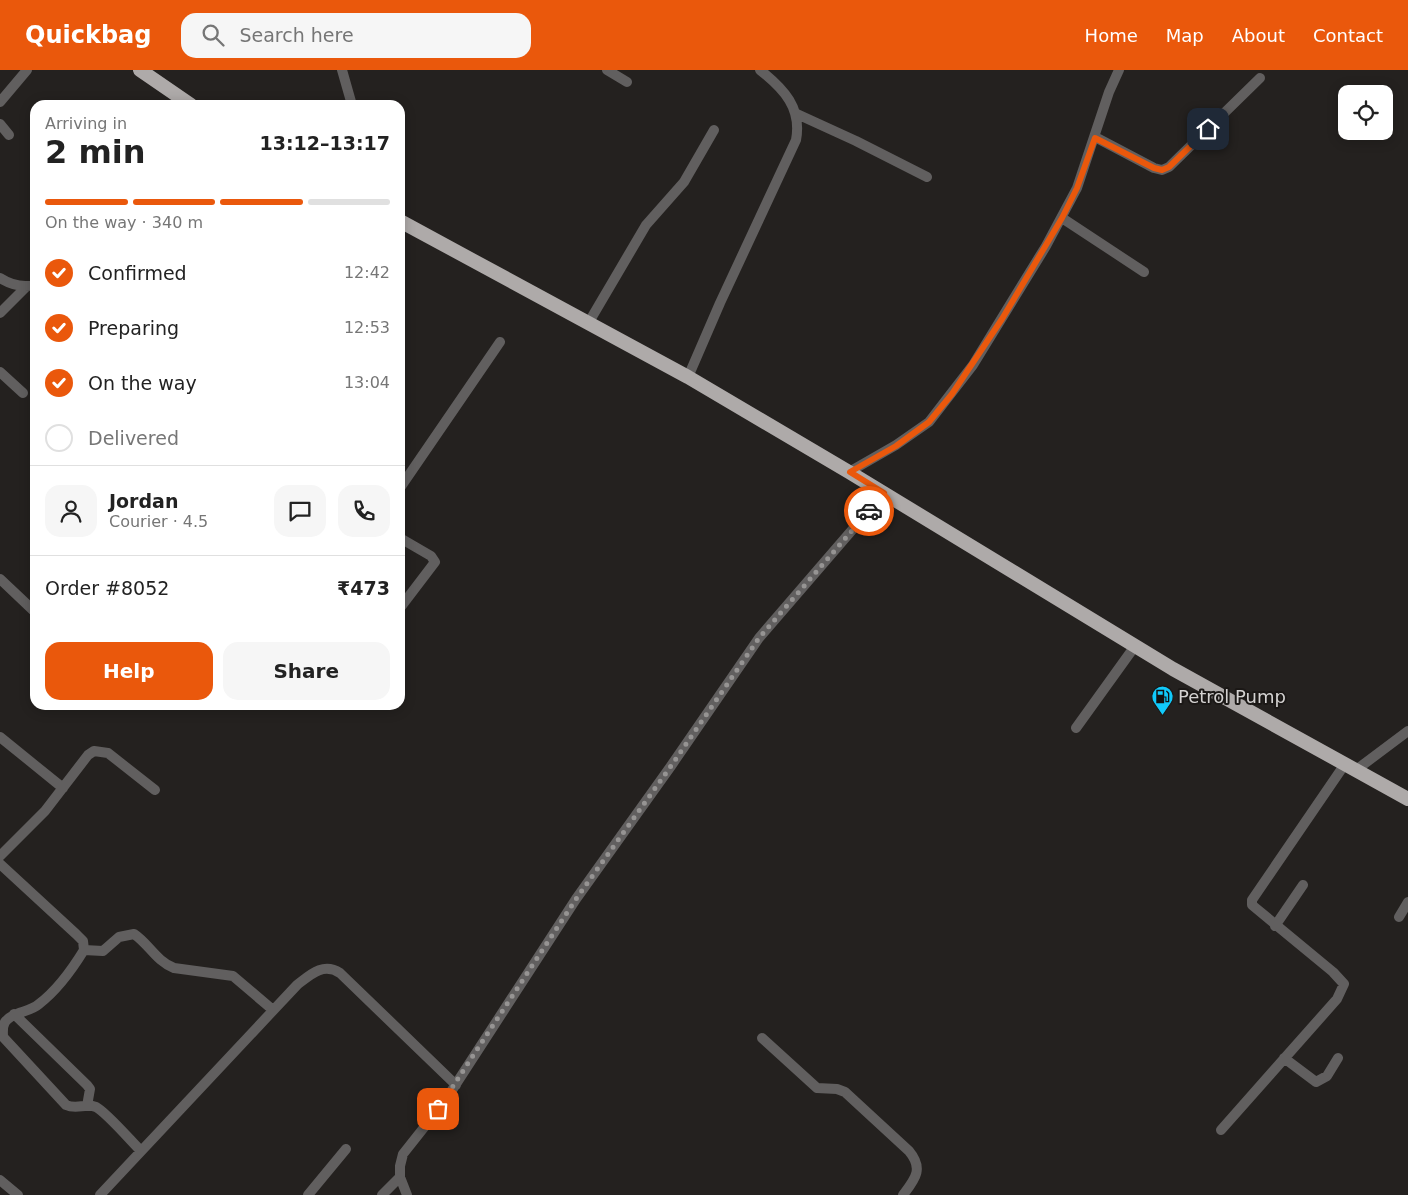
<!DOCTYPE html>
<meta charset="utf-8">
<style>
:root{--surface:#fff;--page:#f6f6f6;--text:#222;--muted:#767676;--line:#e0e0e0;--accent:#ea580c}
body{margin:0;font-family:"DejaVu Sans",sans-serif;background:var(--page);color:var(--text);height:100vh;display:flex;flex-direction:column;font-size:19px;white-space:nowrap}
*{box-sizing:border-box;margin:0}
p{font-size:16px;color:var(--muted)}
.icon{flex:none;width:28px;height:28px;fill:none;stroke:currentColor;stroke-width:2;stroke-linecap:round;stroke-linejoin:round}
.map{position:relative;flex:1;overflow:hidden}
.sheet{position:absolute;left:30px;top:30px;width:375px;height:610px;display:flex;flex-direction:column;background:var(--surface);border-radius:15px;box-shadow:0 2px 12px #0003}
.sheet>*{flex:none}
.tools{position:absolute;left:1338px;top:15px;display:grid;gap:10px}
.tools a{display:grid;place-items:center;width:55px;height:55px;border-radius:10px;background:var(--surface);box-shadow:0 2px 12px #0003;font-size:25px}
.pin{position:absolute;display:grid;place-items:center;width:42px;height:42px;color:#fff;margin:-21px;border-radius:10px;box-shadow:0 2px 8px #0006}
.courier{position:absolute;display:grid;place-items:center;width:50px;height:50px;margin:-25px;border:4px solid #ea580c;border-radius:50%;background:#fff;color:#222;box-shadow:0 1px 6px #0007}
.head em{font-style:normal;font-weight:700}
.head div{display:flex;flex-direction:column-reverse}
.head{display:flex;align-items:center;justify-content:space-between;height:85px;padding:0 15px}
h1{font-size:32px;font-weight:700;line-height:38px}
.bar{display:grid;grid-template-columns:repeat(4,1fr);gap:8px 5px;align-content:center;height:60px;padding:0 15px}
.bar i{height:6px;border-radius:4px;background:var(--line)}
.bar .current{background:var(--accent)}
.bar p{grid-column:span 4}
.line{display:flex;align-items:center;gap:12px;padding:0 15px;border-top:1px solid var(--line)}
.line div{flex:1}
.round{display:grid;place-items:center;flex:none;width:52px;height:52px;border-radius:15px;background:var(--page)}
ol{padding:0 15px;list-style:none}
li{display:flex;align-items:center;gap:15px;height:55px}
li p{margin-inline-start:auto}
li .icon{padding:5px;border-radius:50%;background:var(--accent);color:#fff;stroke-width:4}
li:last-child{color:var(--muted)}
li i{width:28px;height:28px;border:2px solid var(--line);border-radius:50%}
.button{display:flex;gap:10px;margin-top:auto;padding:10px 15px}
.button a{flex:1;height:58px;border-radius:15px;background:var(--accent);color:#fff;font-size:20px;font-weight:700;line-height:58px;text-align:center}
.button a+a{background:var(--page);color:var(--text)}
header{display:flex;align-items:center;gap:30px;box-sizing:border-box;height:70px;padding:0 25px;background:var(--accent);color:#fff}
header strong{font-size:24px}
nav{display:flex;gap:28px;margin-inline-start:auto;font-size:18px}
.search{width:350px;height:45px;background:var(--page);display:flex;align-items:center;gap:12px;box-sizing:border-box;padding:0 18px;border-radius:15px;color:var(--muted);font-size:19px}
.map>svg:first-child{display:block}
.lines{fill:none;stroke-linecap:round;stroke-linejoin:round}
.minor{stroke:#615f5f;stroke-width:10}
.trunk{stroke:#aeaaa9;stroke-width:14}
.done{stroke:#969493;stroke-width:5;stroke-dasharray:0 9}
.route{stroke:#ea580c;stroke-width:6}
.labels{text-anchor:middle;stroke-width:4;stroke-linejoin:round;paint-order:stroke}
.poi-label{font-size:18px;fill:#d4d2d1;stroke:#1b1816;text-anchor:start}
</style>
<header>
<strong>Quickbag</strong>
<div class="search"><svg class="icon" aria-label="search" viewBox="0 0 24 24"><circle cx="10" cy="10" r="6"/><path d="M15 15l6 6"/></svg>Search here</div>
<nav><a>Home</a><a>Map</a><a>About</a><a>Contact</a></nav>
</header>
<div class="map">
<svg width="1408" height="1125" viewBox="0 0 1408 1125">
<rect width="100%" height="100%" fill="#24211f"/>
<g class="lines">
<path class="minor" d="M 342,0 L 352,35
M 607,0 L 627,12
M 0,32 L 27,0
M 797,44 L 856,71 L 927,107
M 0,54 L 9,65
M 1095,67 L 1154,98 L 1162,100 L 1169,97 L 1260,8
M 1062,148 L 1144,202
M 0,208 C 11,215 22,218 35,215
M 0,243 L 26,217
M 589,252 L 646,155 L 684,112 L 714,60
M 0,302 L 23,323
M 688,307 L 720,233 L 796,70 C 802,38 784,19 760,0
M 849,402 L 896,375 L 929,352 L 973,295 L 1046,176 L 1077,118 L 1109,22 L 1119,0
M 400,418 L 500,272
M 400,468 L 431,486 L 435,492 L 400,538
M 0,509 L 35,542
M 1076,658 L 1135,576
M 0,667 L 63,718
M 1356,700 L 1408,661
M 0,786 L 45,741 L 88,685 L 94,681 L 108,683 L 155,720
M 0,794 L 76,864 L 83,871 L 84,880 C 73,898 56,921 39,934 C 29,943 13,941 5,952 C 2,957 3,962 3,967 L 66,1035 C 77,1040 85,1033 96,1037 C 106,1042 131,1071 141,1081
M 1399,847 L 1408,832
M 1275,856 L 1303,815
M 84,880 L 103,881 L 119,867 L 134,864 C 149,874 156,891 174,898 L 233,906 L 273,940
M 14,944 L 87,1015 L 90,1019 L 87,1036
M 762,968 L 817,1018 L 837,1019 L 845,1022 L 909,1081 C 924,1099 915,1109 903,1125
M 1284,988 L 1316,1012 L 1327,1006 L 1338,988
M 1221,1060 L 1337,929 L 1344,914 L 1333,902 L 1252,835 L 1252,830 L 1345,694
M 0,1110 L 18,1125
M 100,1125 L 297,915 C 310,905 323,892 340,903 L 456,1015
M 308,1125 L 346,1079
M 382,1125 L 400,1107
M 407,1125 L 400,1107 L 400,1096 L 403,1084 L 445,1031 L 576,829 L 671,696 L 759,568 L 884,423"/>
<path class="trunk" d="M 140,0 L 191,35
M 400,151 L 688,307 L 849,402 L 1173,599 L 1408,729"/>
</g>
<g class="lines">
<path class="done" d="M 438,1039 L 576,829 L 671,696 L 759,568 L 869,441"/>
<path class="route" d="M 869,441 L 884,423 L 850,402 L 896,376 L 929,352 L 952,324 L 1002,249 L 1062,148 L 1077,118 L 1095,68 L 1154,98 L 1162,100 L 1169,97 L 1208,59"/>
</g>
<defs>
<symbol id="fuel-pin" viewBox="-11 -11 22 30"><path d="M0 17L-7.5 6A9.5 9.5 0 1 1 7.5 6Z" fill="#11cafb" stroke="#1b1816"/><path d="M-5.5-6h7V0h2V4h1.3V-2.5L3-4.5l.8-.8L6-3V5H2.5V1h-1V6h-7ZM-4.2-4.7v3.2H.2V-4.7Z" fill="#111"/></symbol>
</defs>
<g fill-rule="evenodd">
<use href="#fuel-pin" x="1150" y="614" width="25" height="34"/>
</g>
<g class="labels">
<g class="poi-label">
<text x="1178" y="633">Petrol Pump</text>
</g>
</g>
</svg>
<div class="tools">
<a><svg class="icon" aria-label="locate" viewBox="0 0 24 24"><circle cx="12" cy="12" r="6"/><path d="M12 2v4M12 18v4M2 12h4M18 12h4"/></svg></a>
</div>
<div class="pin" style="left:438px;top:1039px;background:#ea580c"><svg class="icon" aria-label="bag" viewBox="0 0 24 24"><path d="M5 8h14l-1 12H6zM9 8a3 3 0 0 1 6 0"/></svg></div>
<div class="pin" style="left:1208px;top:59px;background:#1f2937"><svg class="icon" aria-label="home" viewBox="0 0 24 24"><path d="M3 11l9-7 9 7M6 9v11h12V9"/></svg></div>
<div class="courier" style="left:869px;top:441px"><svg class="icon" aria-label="car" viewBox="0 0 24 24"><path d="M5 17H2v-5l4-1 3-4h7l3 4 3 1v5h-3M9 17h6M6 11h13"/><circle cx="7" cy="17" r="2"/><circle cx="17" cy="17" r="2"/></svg></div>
<section class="sheet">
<div class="head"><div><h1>2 min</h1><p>Arriving in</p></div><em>13:12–13:17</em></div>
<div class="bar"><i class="current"></i><i class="current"></i><i class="current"></i><i></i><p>On the way · 340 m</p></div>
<ol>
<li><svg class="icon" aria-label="check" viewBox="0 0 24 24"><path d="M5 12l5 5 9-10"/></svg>Confirmed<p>12:42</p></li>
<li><svg class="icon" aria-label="check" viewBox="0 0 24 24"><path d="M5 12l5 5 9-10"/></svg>Preparing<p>12:53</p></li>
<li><svg class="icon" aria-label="check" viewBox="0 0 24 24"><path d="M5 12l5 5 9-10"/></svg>On the way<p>13:04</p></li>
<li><i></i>Delivered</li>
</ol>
<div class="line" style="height:90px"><a class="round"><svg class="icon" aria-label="person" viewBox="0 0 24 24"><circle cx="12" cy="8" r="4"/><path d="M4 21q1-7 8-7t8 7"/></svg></a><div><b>Jordan</b><p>Courier · 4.5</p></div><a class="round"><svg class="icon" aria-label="chat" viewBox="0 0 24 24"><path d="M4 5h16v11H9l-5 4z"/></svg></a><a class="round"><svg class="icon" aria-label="phone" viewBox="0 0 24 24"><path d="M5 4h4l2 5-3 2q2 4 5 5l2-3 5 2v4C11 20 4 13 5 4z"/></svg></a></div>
<div class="line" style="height:65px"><div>Order #8052</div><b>₹473</b></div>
<div class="button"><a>Help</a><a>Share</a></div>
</section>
</div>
